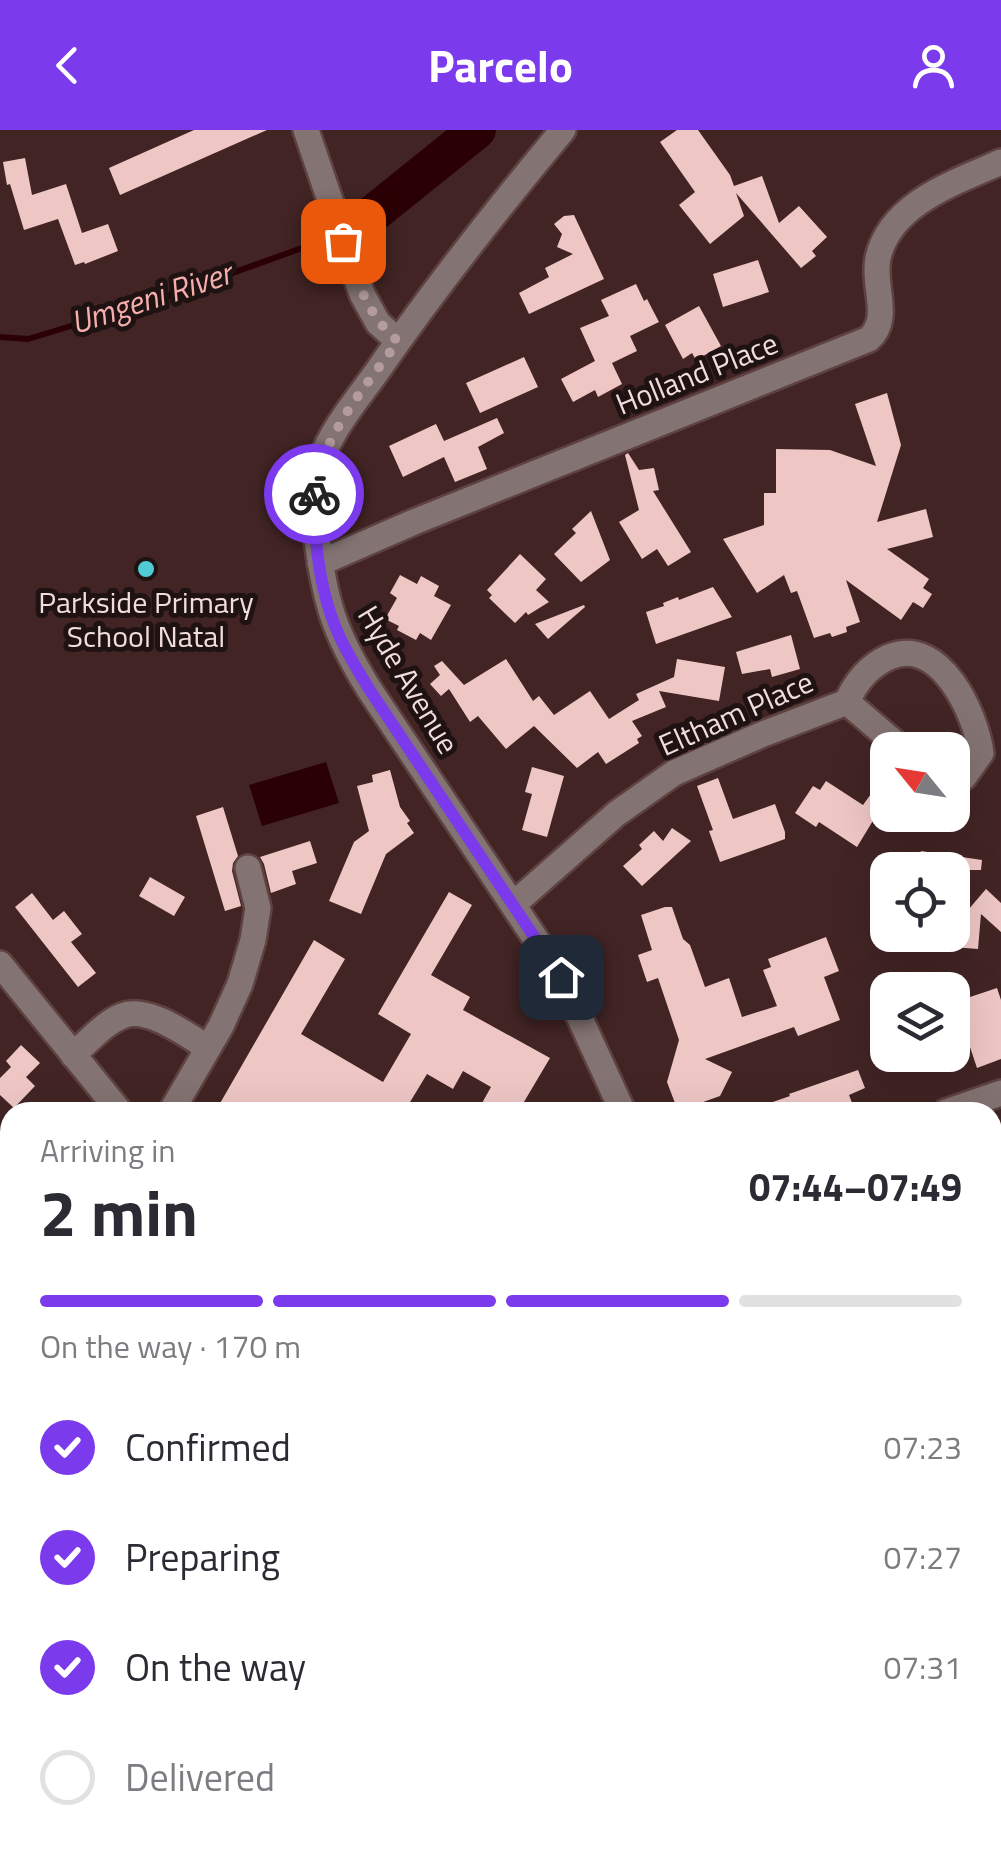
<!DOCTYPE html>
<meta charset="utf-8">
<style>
:root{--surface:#fff;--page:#f7f7f7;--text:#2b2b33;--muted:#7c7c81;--line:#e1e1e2;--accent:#7c3aed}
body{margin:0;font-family:"Titillium Web",sans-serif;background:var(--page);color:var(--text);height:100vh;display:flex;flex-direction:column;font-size:38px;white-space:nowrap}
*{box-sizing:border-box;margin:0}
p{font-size:32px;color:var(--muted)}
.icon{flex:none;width:55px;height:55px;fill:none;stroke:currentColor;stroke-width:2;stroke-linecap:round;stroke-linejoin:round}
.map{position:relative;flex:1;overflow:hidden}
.details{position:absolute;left:0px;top:972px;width:1002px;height:752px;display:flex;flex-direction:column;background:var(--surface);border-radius:30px 30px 0 0;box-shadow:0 10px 40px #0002}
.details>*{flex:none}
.needle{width:65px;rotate:300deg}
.fabs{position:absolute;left:870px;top:602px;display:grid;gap:20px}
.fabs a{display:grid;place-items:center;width:100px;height:100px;border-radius:20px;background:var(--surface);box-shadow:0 10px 40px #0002;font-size:50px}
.pin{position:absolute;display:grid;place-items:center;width:85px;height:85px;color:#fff;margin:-42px;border-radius:20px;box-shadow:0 5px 15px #0006}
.courier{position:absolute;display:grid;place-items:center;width:100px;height:100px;margin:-50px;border:8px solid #7c3aed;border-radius:50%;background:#fff;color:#222;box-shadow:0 2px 12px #0007}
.summary em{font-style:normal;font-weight:700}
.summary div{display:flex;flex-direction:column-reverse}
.summary{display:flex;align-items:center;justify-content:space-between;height:170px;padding:0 40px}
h1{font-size:65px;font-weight:700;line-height:75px}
.bar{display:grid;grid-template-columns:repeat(4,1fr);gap:15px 10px;align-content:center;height:120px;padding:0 40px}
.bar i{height:12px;border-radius:8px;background:var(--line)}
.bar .selected{background:var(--accent)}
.bar p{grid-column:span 4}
ol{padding:0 40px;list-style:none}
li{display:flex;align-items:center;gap:30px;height:110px}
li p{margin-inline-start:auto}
li .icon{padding:10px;border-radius:50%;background:var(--accent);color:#fff;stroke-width:4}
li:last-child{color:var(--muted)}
li i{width:55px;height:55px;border:5px solid var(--line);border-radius:50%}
header{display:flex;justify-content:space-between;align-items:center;height:130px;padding:0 40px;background:var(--accent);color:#fff;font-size:45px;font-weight:700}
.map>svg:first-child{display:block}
.green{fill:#674544}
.water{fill:#2b0004}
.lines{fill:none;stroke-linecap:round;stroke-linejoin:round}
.stream{stroke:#2b0004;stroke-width:6}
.river{stroke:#2b0004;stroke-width:38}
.building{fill:#eec7c5}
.minor-casing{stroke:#5e4241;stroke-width:30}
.minor{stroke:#837372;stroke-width:25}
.done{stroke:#b49c9c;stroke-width:10;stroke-dasharray:0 18}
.route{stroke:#7c3aed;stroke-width:12}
.poi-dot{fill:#51ccd4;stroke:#1f1212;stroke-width:4}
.labels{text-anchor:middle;stroke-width:10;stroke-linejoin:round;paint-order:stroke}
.street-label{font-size:30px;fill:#f1dddc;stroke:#1f1212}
.poi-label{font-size:30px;fill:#f1dddc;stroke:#1f1212}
.water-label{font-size:32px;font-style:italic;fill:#f5aeac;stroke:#1f1212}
</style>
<header><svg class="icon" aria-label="back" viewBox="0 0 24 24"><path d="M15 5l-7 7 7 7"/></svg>Parcelo<svg class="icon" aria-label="person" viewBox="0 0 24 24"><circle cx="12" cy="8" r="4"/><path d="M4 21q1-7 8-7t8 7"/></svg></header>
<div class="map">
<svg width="1001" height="1724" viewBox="0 0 1001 1724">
<rect width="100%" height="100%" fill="#422424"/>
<path class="green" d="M 1001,1575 L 1001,1724 L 512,1724 L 548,1715 L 992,1715 L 993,1580 Z"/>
<path class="water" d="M 326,632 L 339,673 L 262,696 L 249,655 Z"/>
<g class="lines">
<path class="stream" d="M 0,207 L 28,209 L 160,169 L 302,118
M 977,1724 L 1001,1714"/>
<path class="river" d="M 364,91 L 477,0"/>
</g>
<path class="building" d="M 194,0 L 267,0 L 120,65 L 109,38 Z
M 677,0 L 698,0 L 730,45 L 734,56 L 762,46 L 779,93 L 799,76 L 827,107 L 812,121 L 816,126 L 801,138 L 736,63 L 744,86 L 710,114 L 679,75 L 695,62 L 660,12 Z
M 25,28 L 32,65 L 66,54 L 82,103 L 108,94 L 118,121 L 85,134 L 84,132 L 75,135 L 58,89 L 24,100 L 10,54 L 7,55 L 3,32 Z
M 574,85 L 604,149 L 529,184 L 519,163 L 549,147 L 545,138 L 573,124 L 557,117 L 562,104 L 554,94 L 564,86 Z
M 758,130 L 769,162 L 723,177 L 713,144 Z
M 636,154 L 644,171 L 647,169 L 659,192 L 630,206 L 637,221 L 612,233 L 622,254 L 598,267 L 595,260 L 573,272 L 561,249 L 595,231 L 580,198 L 609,186 L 601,170 Z
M 699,176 L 721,216 L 696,230 L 692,223 L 683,229 L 665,195 Z
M 524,227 L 538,257 L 480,283 L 466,253 Z
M 887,263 L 901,315 L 877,392 L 926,379 L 933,407 L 887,419 L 929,449 L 923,458 L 932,464 L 923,478 L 913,472 L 901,490 L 846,450 L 860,492 L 846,497 L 847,502 L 832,507 L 830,503 L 814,508 L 797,461 L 791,463 L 784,445 L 757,463 L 723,409 L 764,395 L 764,363 L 776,363 L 776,319 L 830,320 L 876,336 L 855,274 Z
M 497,288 L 504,303 L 478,317 L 487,339 L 455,352 L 444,327 L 403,347 L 389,316 L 436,294 L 444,311 Z
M 628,323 L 639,340 L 654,338 L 659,360 L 653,361 L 691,422 L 668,436 L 657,419 L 642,429 L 619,392 L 639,380 L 625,325 Z
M 591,381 L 610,430 L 581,452 L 554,424 L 576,403 L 572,399 Z
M 520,424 L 546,449 L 536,460 L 549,472 L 528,485 L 526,482 L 515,493 L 489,468 L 492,465 L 487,460 Z
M 400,445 L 417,454 L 421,446 L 439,456 L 434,466 L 451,475 L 431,510 L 420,503 L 416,510 L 397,500 L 399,496 L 385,489 L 397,468 L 390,463 Z
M 713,457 L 732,487 L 656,514 L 646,482 L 664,476 L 663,473 L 678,467 L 679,470 Z
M 584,475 L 585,477 L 548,509 L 535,494 Z
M 791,505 L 800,539 L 772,547 L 770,539 L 742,544 L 736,522 Z
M 506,529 L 533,571 L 539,566 L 554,585 L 590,561 L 609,589 L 639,570 L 636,564 L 674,547 L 677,529 L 725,537 L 719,571 L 659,561 L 666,577 L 632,591 L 642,606 L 637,609 L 639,613 L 606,634 L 598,622 L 577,638 L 534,596 L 506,619 L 478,586 L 470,592 L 449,559 L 441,566 L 430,554 L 440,545 L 434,536 L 442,531 L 464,555 Z
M 532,637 L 564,646 L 547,707 L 522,700 L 532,664 L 525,662 Z
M 390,640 L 400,677 L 410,691 L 407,693 L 414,703 L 386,724 L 361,784 L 329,771 L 354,712 L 369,701 L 357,656 L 373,652 L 372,645 Z
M 718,648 L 733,689 L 775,674 L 785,702 L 785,709 L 720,732 L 709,701 L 713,700 L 697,656 Z
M 826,651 L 863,675 L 876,657 L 888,666 L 857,717 L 819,692 L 816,697 L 795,683 L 813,656 L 820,660 Z
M 223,677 L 238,726 L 233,733 L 232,741 L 241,776 L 225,781 L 196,686 Z
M 672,698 L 691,711 L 642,756 L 623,736 L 642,719 L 639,715 L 654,701 L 663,711 Z
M 310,711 L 317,733 L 292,741 L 296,754 L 271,763 L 264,734 L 260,727 Z
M 921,721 L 982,730 L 981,740 L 889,740 L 896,723 L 920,727 Z
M 150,747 L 185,767 L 174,786 L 139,766 Z
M 986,759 L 1001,773 L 1001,802 L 981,784 L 978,819 L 952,817 L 952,779 L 968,780 Z
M 449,762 L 472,775 L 431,845 L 470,867 L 463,880 L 550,928 L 518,982 L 477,982 L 491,957 L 463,941 L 453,959 L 427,944 L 404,982 L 215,982 L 314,810 L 345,829 L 301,904 L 383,952 L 411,904 L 378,884 Z
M 32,763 L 53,790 L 64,781 L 82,804 L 71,812 L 96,843 L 78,857 L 15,777 Z
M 665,777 L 672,777 L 683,809 L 690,815 L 705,857 L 729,848 L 742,887 L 777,876 L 763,840 L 771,837 L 768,829 L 826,807 L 839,841 L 824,847 L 840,890 L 798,906 L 794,897 L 705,929 L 732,942 L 720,966 L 678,981 L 667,952 L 679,910 L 658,848 L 647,852 L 638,825 L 652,820 L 641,785 Z
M 997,858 L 1001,870 L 1001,929 L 977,938 L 968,911 L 952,916 L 952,873 Z
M 21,915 L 40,933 L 26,947 L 35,956 L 14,978 L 0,965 L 0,948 L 11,937 L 6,931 Z
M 858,940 L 865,958 L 849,965 L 854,978 L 839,982 L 751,982 L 750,980 L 790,966 L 789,964 Z"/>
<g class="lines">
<defs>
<path id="minor" d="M 306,0 L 362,164 L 378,193 L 398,211
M 563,0 C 498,78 434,159 376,243 C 353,275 324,308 316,348 C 312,368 314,389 317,409 C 325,473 335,504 369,559 L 561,847 L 623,982
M 320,433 L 414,392 L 869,209 C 892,188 872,156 878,128 C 890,73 956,52 1001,32
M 903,620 L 847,572 C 856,551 869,536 889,527 C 940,505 976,584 981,623 L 964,647 L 952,651
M 514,774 L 616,684 L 674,643 L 763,604 L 847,572
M 0,834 L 120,982
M 73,925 C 88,912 104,893 122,886 C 147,875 187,905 208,918
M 171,982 L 221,896 L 240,854 L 253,810 L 258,778 L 248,738
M 946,982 L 1001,963
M 992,1222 L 1001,1226
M 0,1327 L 10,1323
M 0,1469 L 10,1491
M 992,1600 L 1001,1595
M 10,1620 L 10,1637
M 476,1724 L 479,1715
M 606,1724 L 649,1715"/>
</defs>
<use href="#minor" class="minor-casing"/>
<use href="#minor" class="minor"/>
</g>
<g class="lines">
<path class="done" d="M 314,364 C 322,305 365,258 398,211 C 366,185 357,148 343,111"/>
<path class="route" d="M 314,364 C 314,406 319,456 335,496 C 344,519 357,539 369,559 L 561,847"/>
</g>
<circle class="poi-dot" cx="146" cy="439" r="10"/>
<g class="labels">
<g class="street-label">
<text transform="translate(697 244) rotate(-22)" y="10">Holland Place</text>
<text transform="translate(408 550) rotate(59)" y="10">Hyde Avenue</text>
<text transform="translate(736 584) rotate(-24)" y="10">Eltham Place</text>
</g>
<g class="poi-label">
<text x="146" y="483">Parkside Primary<tspan x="146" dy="34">School Natal</tspan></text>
</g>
<g class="water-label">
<text transform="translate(151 168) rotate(-18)" y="11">Umgeni River</text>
</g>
</g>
</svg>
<div class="fabs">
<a><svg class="needle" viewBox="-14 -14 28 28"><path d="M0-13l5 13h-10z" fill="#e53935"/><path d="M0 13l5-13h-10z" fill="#7c7c81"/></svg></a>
<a><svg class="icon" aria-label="locate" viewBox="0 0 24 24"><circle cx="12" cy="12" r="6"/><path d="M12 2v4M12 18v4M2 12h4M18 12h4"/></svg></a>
<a><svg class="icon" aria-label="layers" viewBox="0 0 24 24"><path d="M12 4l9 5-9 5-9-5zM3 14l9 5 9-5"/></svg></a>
</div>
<div class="pin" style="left:343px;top:111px;background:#ea580c"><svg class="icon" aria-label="bag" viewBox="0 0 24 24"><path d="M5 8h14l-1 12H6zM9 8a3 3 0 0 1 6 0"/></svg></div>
<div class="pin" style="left:561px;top:847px;background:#1f2937"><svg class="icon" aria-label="home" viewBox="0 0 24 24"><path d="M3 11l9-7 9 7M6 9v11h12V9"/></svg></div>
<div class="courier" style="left:314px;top:364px"><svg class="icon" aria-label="bike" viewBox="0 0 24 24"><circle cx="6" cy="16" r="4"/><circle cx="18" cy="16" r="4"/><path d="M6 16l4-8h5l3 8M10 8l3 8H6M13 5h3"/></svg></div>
<section class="details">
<div class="summary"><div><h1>2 min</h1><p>Arriving in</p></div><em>07:44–07:49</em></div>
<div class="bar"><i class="selected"></i><i class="selected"></i><i class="selected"></i><i></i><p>On the way · 170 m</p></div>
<ol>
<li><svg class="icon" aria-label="check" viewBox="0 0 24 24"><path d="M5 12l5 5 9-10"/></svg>Confirmed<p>07:23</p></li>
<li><svg class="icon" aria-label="check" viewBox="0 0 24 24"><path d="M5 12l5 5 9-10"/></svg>Preparing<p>07:27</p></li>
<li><svg class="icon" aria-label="check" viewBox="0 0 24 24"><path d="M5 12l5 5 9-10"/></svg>On the way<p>07:31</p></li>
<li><i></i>Delivered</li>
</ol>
</section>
</div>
